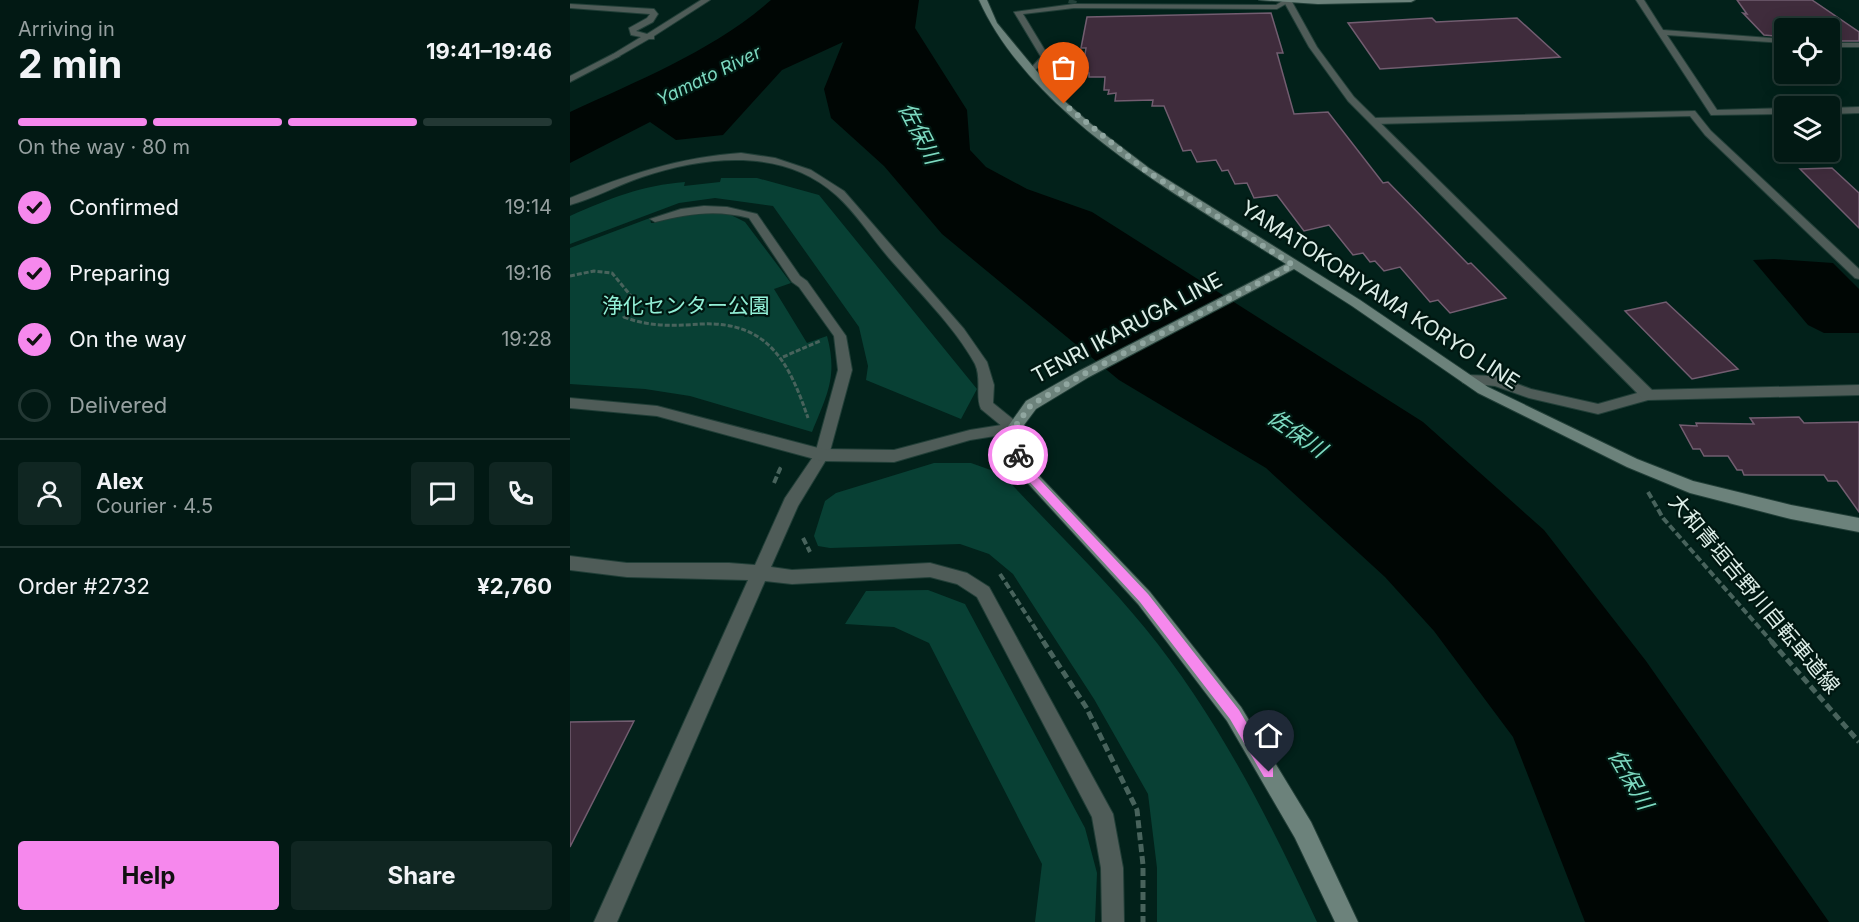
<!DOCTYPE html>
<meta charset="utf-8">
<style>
:root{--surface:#021914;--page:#102622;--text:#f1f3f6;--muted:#96a0a0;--line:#233834;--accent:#f688ed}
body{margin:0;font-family:Inter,"Noto Sans JP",sans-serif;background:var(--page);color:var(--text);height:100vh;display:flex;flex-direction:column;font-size:22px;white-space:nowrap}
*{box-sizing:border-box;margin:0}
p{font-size:20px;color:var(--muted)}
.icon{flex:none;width:33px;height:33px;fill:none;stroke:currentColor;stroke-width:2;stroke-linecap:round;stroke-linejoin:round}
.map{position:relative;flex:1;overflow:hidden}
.drawer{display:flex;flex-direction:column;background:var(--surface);width:570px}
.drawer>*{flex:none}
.fabs{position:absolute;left:1204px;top:18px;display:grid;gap:12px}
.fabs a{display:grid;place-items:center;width:66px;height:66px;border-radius:6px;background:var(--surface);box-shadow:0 3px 15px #0003,0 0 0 2px var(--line);font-size:30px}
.pin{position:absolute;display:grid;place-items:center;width:51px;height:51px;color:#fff;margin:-62px -26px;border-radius:50% 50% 50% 0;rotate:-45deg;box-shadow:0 0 6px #0007}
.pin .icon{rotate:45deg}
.courier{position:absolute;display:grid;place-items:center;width:60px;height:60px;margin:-30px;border:4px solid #f688ed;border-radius:50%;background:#fff;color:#222;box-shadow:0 2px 8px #0007}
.headline em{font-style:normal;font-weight:700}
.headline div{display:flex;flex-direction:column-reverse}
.headline{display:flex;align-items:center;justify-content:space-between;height:102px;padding:0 18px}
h1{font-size:39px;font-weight:700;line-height:45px}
.bar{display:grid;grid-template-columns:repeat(4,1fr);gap:9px 6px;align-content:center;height:72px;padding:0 18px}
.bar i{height:8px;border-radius:4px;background:var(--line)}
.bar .on{background:var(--accent)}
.bar p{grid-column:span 4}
.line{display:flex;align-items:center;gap:15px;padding:0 18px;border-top:2px solid var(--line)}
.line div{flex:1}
.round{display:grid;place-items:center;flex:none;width:63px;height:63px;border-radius:6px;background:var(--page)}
ol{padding:0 18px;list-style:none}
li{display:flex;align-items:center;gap:18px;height:66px}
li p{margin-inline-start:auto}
li .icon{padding:6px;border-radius:50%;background:var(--accent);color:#111;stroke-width:4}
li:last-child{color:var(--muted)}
li i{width:33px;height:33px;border:3px solid var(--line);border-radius:50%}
.action{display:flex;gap:12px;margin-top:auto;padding:12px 18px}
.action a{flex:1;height:69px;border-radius:6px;background:var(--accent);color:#111;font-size:24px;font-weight:700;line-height:69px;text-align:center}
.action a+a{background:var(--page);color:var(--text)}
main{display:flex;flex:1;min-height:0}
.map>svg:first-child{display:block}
.green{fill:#084034}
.water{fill:#000604}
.building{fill:#3f2c3c;stroke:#725d70;stroke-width:1.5}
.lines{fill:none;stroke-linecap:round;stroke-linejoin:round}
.minor-tunnel{stroke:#234039;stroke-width:8;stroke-dasharray:8 4;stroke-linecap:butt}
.service-casing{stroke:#213e37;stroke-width:2}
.minor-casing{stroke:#213e37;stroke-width:2}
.tertiary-casing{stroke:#213e37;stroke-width:2}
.secondary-casing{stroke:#213e37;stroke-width:2}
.path-far2{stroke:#48635c;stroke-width:3;stroke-dasharray:5 2;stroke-linecap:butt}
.path-far1{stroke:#48635c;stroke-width:4;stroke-dasharray:7 3;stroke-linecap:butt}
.path{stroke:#48635c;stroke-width:5;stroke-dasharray:8 4;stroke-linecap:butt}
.service{fill:#4f5c58;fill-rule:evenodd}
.minor{fill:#4f5c58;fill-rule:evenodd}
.tertiary{fill:#4f5c58;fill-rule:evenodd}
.secondary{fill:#6c827b;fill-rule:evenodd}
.route{fill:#f688ed}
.done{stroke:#90a6a0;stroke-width:6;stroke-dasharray:0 10.8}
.labels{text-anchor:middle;stroke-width:4.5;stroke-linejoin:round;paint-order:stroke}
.far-water-label{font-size:18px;font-style:italic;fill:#7ddac1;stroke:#001711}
.street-label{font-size:21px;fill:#ddeee8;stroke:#001711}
.park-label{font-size:21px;fill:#92efd6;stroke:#001711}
.water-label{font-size:22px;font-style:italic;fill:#7ddac1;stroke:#001711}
</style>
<main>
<section class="drawer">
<div class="headline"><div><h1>2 min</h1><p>Arriving in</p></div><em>19:41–19:46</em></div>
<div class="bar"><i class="on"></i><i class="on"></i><i class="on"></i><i></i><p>On the way · 80 m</p></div>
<ol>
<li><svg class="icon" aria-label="check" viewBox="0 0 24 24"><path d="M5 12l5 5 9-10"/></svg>Confirmed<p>19:14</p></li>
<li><svg class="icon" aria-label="check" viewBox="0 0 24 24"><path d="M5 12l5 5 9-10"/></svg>Preparing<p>19:16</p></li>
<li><svg class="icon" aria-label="check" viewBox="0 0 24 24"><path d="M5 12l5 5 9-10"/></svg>On the way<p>19:28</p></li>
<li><i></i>Delivered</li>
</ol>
<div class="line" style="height:108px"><a class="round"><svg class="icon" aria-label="person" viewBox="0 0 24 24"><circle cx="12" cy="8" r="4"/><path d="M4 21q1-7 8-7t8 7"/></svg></a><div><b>Alex</b><p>Courier · 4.5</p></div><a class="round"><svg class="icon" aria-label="chat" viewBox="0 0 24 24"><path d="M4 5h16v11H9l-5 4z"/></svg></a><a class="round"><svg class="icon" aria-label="phone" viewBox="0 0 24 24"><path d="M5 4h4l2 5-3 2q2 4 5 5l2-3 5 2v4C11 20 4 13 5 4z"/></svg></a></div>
<div class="line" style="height:78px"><div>Order #2732</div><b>¥2,760</b></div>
<div class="action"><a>Help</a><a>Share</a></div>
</section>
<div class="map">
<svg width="1289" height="922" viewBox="0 0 1289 922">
<rect width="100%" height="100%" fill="#02211a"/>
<path class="green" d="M 151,178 L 187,178 L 249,195 L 407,389 L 391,419 L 296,380 L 298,366 L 289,327 L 203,206 L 145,198 L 109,203 L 0,244 L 0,216 C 38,199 73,185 115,182 L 114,186 L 150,182 Z
M 142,211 L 159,214 L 175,222 L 221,283 L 204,289 L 237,343 L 257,336 C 268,376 257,395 242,432 L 120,396 L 75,389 L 0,384 L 0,248 L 80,218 L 81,223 L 84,223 L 113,213 Z
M 364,463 L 401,463 L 432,474 C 479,525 531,574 575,628 C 647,716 699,819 747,922 L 587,922 L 587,868 L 578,794 L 524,699 L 443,574 L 419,554 L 390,544 L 260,548 L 248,546 L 244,536 L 255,501 L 266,493 Z
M 358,590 L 395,604 L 515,828 L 527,873 L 525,922 L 465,922 L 472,864 L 359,643 L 324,627 L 275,624 L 296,591 Z"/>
<path class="water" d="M 201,0 L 349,0 L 345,28 L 397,110 L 400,150 L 416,167 L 457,189 L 522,212 L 853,422 L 974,530 L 1076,661 L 1259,922 L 1015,922 L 943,737 L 864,631 L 815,577 L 696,468 L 549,380 L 372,234 L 314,166 L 261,118 L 254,89 L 273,42 L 212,70 L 153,135 L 106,140 L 80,122 L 0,163 L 0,112 C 69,80 143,51 201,0 Z
M 1204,259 L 1263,263 L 1289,289 L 1289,333 L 1254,333 L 1238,325 L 1183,260 Z"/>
<path class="building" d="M 1167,0 L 1242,0 L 1289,32 L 1289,41 L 1260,41 L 1260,28 L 1215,28 L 1215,37 L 1194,35 L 1173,13 L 1177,14 Z
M 701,13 L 713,53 L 707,53 L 724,114 L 758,112 L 813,183 L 818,182 L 898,264 L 901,263 L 936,298 L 880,313 L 868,300 L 860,302 L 830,267 L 814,271 L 805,261 L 800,262 L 793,253 L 783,255 L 759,225 L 734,231 L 707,195 L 684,198 L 677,183 L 665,184 L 658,170 L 652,171 L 646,160 L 627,162 L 621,150 L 613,151 L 594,106 L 582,106 L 583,100 L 545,101 L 546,93 L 538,94 L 539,90 L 534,90 L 535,77 L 519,77 L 519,73 L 512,73 L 516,48 L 511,48 L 517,17 Z
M 862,18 L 866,22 L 947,18 L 990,57 L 810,69 L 778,23 Z
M 1262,168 L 1289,193 L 1289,228 L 1230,169 Z
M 1096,302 L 1168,369 L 1122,379 L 1055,311 Z
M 1229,417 L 1234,423 L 1289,422 L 1289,512 L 1267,481 L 1258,481 L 1254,475 L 1174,475 L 1172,470 L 1167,470 L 1158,456 L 1134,456 L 1130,449 L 1123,449 L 1110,425 L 1127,426 L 1126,423 L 1184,424 L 1180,418 Z
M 64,721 L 0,847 L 0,722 Z"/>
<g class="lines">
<path class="minor-tunnel" d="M 502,4 L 503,0"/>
<defs>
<path id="service" d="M 171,153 L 205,158 L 241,170 L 274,191 L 394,329 L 417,362 L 424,385 L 423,403 L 449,424 L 451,428 L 449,432 L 439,432 L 411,409 C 405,397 412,379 405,364 C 385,327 347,290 319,258 C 302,238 286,213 266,195 C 213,147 135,156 72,177 C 48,185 25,198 0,205 L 0,198 C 56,175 110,157 171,153 Z
M 134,206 L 157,207 L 187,214 L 230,276 L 237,281 L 276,336 L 282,370 L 259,455 L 228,506 L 201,567 L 222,570 L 360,563 L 397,573 L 419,587 L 543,814 L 553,868 L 554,922 L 532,922 L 531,868 L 522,817 L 407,597 L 387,584 L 360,577 L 222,584 L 195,581 L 47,922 L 24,922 L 178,580 L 57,577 L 0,570 L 0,556 L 57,563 L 159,563 L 185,565 L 215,498 L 245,454 L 268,370 L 264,336 L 229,287 L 222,282 L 179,218 C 145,209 118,214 85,222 L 80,219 L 111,209 Z"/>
<path id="minor" d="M 714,0 L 721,1 L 707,9 L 504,8 L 453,14 L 479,57 L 462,73 L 458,71 L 471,57 L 444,12 L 504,4 L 706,5 Z
M 1066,0 L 1074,0 L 1093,30 L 1215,39 L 1215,43 L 1097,35 L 1147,110 L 1215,108 L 1215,114 L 1141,115 Z
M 1260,43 L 1289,43 L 1289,47 L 1260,47 Z
M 43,54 L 50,56 L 0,82 L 0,76 Z
M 1289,107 L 1289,113 L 1260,114 L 1260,108 Z
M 1125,111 L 1141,131 L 1289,269 L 1289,279 L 1285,278 L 1135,135 L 1120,116 L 804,124 L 799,121 L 804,118 Z
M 898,375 L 926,376 L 961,389 L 1028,404 L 1078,390 L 1289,385 L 1289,395 L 1078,400 L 1028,414 L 959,398 L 925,386 L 893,383 L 891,380 Z
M 0,398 L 87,406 L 252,449 L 324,450 L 400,430 L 444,423 L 451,428 L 444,433 L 400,440 L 324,462 L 252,461 L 87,416 L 0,408 Z"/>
<path id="tertiary" d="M 131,0 L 140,0 L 84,36 L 84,39 L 79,39 L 46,58 L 42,56 L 43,54 L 71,37 L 61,35 L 59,28 L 77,18 L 80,14 L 0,8 L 0,4 L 84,9 L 88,14 L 83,22 L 66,31 L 77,34 Z
M 713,0 L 721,0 L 747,47 L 784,97 L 1083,391 L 1085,395 L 1083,399 L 1073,399 L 778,101 L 739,47 Z"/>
<path id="secondary" d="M 409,0 L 417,0 L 427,23 L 484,92 L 521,124 L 579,168 L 790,300 L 918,387 L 1067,459 L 1123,481 L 1221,505 L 1289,518 L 1289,532 L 1221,519 L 1120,493 L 1057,467 L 908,393 L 782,306 L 724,269 L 519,377 L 466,409 L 451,429 L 456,462 L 580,592 L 671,707 L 741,822 L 788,922 L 765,922 L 725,838 L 657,721 L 568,604 L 444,468 L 437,428 L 456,401 L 509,371 L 716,264 C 611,197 462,117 409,0 Z
M 689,0 L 845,0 L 841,2 L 748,4 Z"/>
</defs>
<use href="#service" class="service-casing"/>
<use href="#minor" class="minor-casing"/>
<use href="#tertiary" class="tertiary-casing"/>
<use href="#secondary" class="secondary-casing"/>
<path class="path-far2" d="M 0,276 L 24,271 L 42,273 L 61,296 L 64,308 L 54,317 C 79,327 105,326 131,324 C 198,321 219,362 238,418
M 213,357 L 250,341"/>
<path class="path-far1" d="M 204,483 L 210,469 L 207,468
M 1078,492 L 1093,518 L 1202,642
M 233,538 L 240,552
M 430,574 L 474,642"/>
<path class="path" d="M 473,641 L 516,707 L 567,810 L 573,865 L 573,922
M 1201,641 L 1289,742"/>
<use href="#service" class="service"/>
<use href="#minor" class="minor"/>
<use href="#tertiary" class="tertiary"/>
<use href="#secondary" class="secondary"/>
</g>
<path class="route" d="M 448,452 L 451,453 L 454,463 L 578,594 L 669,710 L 703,768 L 703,777 L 694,777 L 660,719 L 570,602 L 446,467 L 443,455 Z"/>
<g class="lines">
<path class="done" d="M 448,455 L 444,428 L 461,405 L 514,374 L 723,265 L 575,170 L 494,104"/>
</g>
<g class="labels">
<g class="far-water-label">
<text transform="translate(139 76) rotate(-26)" y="6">Yamato River</text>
</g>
<g class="street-label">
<text transform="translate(810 295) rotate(33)" y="7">YAMATOKORIYAMA KORYO LINE</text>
<text transform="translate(557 328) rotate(-28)" y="7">TENRI IKARUGA LINE</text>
<text transform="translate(1184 594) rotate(50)" y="7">大和青垣吉野川自転車道線</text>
</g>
<g class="park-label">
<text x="116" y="313">浄化センター公園</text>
</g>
<g class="water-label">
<text transform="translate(350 133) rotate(63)" y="8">佐保川</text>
<text transform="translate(727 433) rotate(35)" y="8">佐保川</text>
<text transform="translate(1061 779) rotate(60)" y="8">佐保川</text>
</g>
</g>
</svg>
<div class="fabs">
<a><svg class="icon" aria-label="locate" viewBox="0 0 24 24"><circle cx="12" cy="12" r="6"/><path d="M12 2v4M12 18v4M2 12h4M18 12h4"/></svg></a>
<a><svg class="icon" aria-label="layers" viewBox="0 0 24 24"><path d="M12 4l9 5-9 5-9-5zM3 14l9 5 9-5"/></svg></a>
</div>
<div class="pin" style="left:494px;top:104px;background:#ea580c"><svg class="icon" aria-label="bag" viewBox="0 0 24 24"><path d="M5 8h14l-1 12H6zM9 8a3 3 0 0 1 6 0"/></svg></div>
<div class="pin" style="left:699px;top:772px;background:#1f2937"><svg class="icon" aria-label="home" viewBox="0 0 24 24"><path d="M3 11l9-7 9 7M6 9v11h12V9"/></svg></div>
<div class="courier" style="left:448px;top:455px"><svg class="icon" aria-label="bike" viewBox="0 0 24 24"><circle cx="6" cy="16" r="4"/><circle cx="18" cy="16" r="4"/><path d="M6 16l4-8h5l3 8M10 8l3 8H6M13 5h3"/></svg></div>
</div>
</main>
